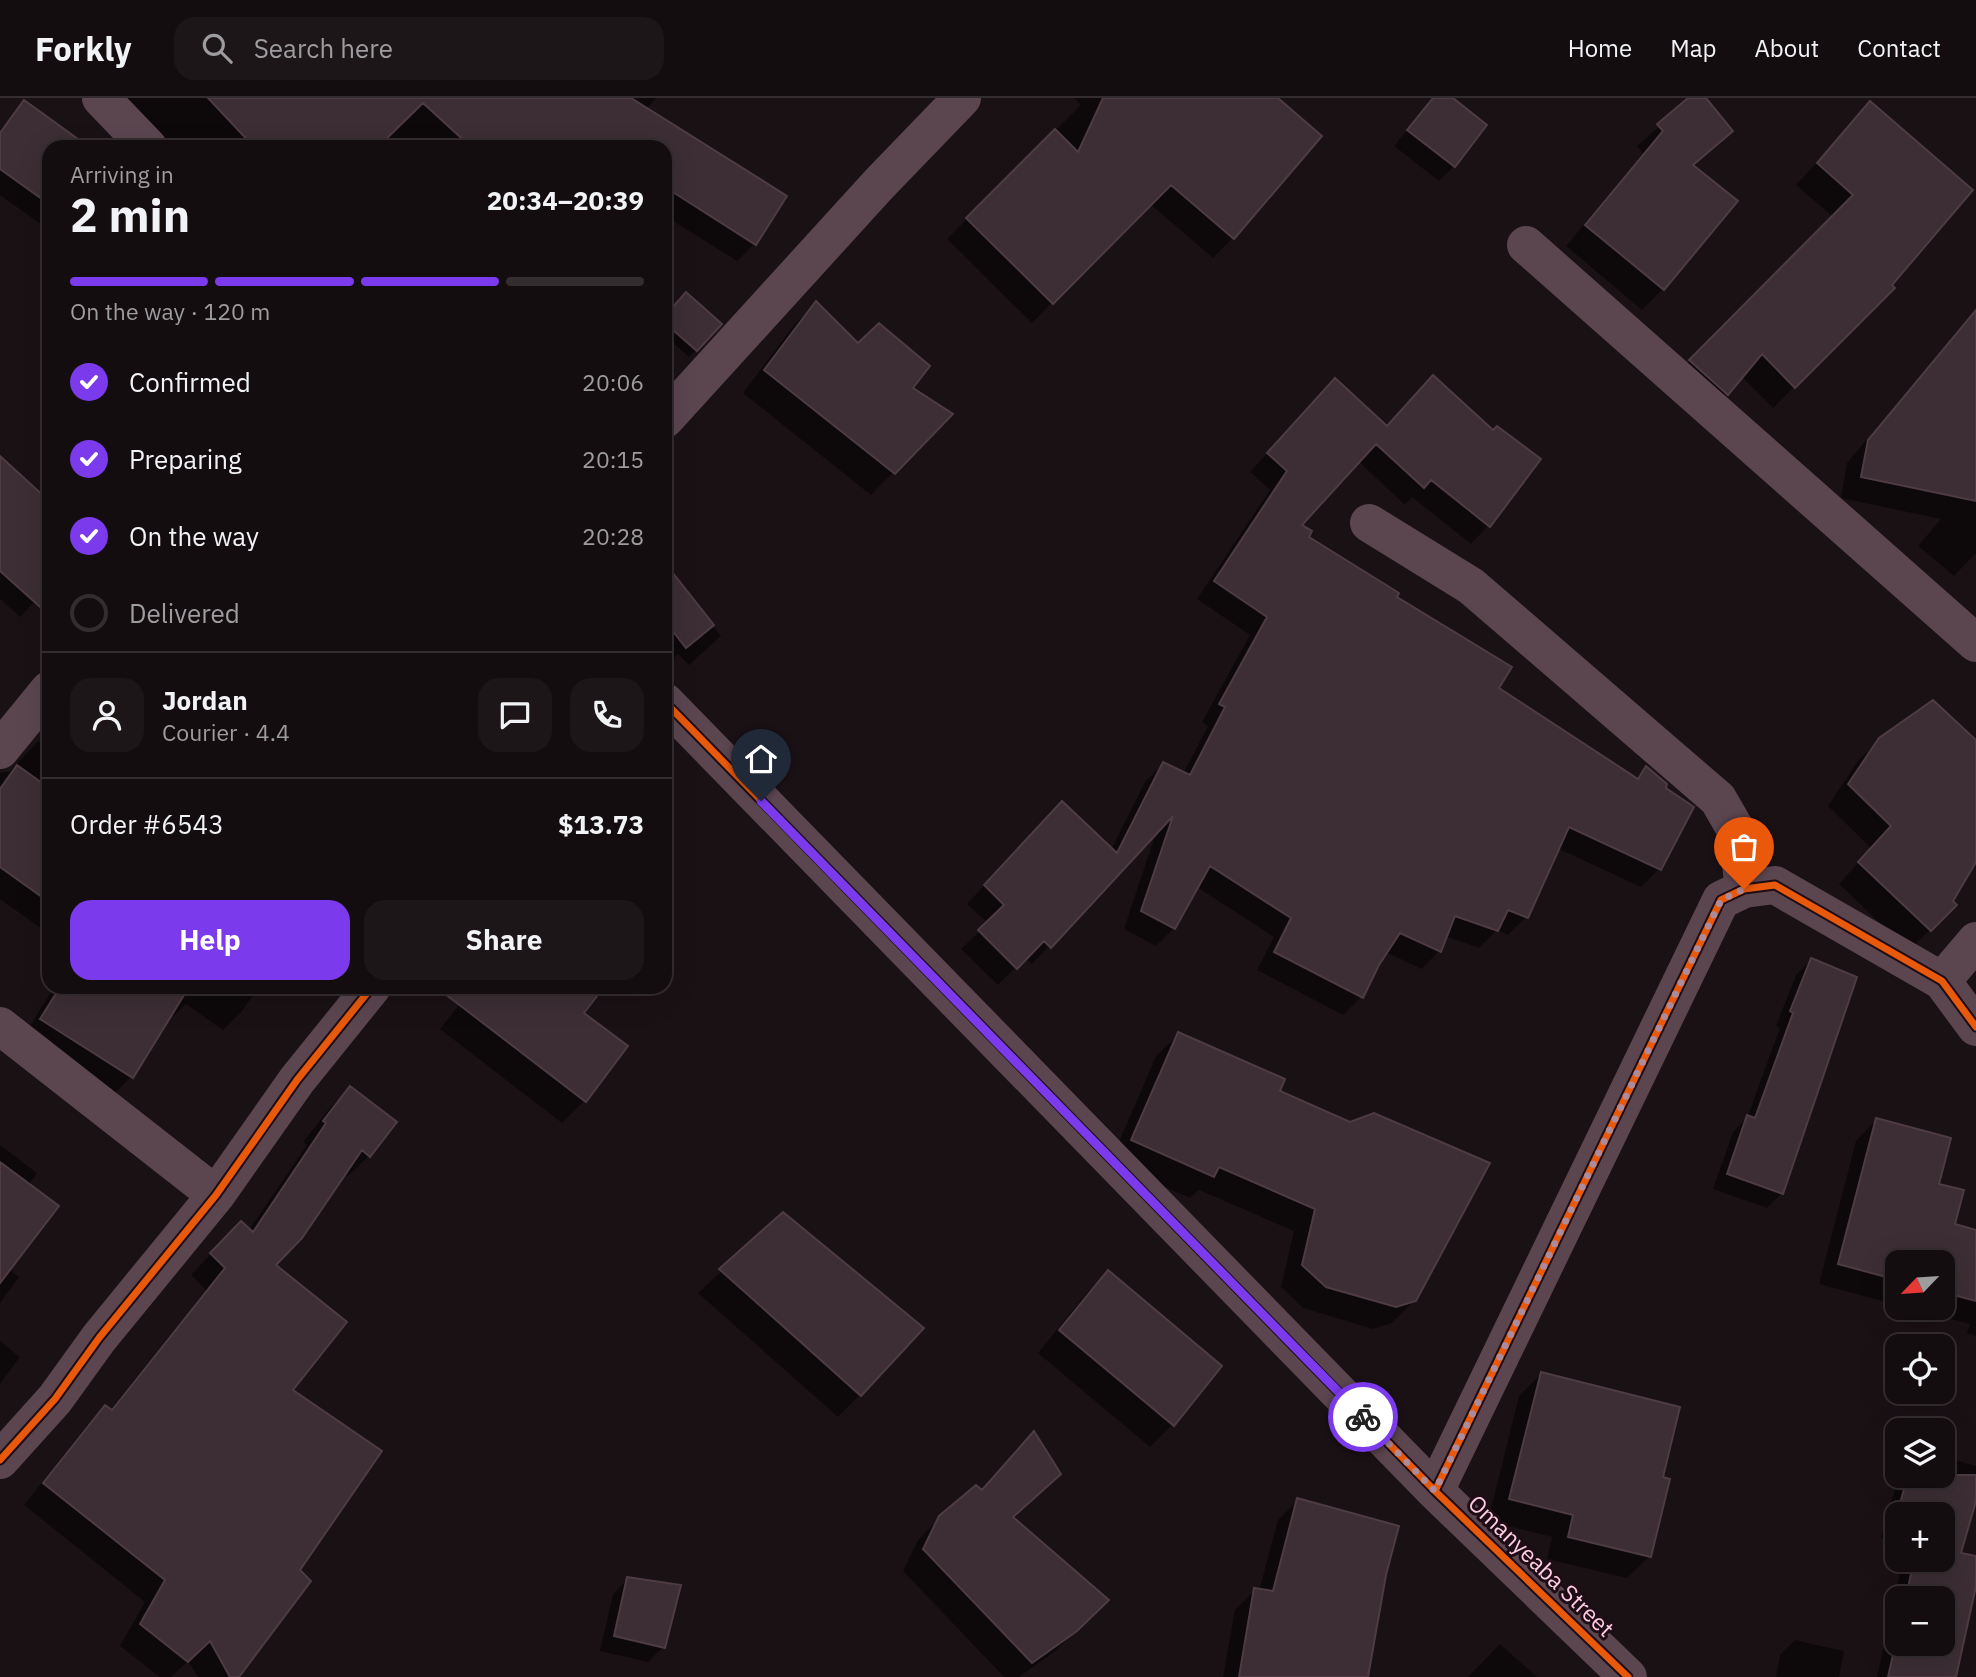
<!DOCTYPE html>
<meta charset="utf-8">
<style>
:root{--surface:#140d10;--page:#1d1619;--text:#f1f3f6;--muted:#9d9c9f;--line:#332d30;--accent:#7c3aed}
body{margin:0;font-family:"IBM Plex Sans",sans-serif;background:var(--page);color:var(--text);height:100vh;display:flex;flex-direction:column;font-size:26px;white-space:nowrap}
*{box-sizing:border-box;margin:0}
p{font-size:23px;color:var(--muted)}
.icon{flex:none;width:38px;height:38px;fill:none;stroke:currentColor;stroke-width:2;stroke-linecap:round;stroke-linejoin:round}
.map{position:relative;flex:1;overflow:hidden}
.panel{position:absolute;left:42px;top:42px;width:630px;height:854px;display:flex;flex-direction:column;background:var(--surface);border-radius:21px;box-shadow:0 7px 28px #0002,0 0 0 2px var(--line)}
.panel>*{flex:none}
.needle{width:46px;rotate:245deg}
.controls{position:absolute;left:1885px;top:1152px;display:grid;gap:14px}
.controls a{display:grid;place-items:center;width:70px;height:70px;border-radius:14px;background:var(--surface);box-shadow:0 7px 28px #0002,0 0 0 2px var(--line);font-size:35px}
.pin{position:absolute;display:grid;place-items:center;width:60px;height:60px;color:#fff;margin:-72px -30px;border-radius:50% 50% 50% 0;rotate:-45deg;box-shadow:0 0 7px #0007}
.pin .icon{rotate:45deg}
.courier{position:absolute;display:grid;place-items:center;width:70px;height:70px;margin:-35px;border:5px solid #7c3aed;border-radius:50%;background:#fff;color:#222;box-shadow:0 2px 9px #0007}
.headline em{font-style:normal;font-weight:700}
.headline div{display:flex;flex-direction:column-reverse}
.headline{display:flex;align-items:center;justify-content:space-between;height:119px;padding:0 28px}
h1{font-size:46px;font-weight:700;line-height:52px}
.bar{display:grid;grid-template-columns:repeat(4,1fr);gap:10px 7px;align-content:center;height:84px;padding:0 28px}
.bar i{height:9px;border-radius:5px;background:var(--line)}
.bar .on{background:var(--accent)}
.bar p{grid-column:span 4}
.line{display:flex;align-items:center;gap:18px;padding:0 28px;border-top:2px solid var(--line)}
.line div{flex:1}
.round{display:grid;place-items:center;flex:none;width:74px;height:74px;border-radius:21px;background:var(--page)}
ol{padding:0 28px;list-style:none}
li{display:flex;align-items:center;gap:21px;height:77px}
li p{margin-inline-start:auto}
li .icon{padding:7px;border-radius:50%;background:var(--accent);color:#fff;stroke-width:4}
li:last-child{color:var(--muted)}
li i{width:38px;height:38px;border:4px solid var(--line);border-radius:50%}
.button{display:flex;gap:14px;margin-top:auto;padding:14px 28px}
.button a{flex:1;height:80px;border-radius:21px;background:var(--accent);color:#fff;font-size:28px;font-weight:700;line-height:80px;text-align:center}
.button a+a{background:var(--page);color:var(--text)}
header{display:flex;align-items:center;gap:42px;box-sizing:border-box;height:98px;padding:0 35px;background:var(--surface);border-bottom:2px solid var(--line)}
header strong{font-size:33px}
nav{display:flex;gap:38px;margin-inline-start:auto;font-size:24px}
.search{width:490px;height:63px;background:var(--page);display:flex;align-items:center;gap:18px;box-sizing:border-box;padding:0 24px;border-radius:21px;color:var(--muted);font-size:26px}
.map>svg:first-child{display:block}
.shadow{fill:#0007;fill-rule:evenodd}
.building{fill:#3c2e34;stroke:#4e3b43;stroke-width:2}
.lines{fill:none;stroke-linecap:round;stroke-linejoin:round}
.minor{stroke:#5b4650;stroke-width:38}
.cycleway-casing{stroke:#1e0d14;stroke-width:11}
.cycleway{stroke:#e8590c;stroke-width:7}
.done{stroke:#ae8b9a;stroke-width:7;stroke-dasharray:0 12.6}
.route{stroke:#7c3aed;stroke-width:9}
.labels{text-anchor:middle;stroke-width:6;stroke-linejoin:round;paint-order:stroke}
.street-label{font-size:23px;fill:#fdcce2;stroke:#1e0d14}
</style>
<header>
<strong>Forkly</strong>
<div class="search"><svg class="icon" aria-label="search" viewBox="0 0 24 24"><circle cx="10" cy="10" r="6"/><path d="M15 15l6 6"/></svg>Search here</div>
<nav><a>Home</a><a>Map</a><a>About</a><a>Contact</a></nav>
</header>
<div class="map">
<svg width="1976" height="1579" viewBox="0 0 1976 1579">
<rect width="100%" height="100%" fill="#1a1115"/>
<path class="shadow" d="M 121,0 L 656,0 L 646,12 L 754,146 L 737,163 L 665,118 L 665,49 L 167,49 Z
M 1074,0 L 1275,0 L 1233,140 L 1213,160 L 1150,106 L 1032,225 L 947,141 L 1081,7 Z
M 1433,0 L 1450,0 L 1485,28 L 1454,68 L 1439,83 L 1394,48 Z
M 1691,0 L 1704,0 L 1731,33 L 1693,68 L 1663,191 L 1642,212 L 1566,148 L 1643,55 L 1637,48 Z
M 24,4 L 86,49 L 49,49 L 49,132 L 0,97 L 0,32 Z
M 1871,5 L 1889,187 L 1892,190 L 1773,310 L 1741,278 L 1705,317 L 1669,284 L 1833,119 L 1796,87 Z
M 816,205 L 858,247 L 910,291 L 950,316 L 871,397 L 743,295 L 794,227 Z
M 665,219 L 719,226 L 689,259 L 665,238 Z
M 1962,231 L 1976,243 L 1976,455 L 1954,478 L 1918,448 L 1941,421 L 1841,400 L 1847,365 L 1941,253 Z
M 49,281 L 49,300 L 41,295 Z
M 1317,300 L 1386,329 L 1493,335 L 1539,362 L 1488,428 L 1471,446 L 1412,399 L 1405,407 L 1358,363 L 1299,427 L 1306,439 L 1394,500 L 1496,591 L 1636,681 L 1646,670 L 1659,771 L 1641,789 L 1557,750 L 1526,819 L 1508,837 L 1497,832 L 1479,850 L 1445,838 L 1439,853 L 1422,871 L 1385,854 L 1361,899 L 1343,917 L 1257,872 L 1274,839 L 1197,789 L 1174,830 L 1156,848 L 1124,831 L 1157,732 L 1032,866 L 1025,860 L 998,887 L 961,851 L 988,825 L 967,806 L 1044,723 L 1111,752 L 1145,684 L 1163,666 L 1183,676 L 1208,628 L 1202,624 L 1250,537 L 1197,501 L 1270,392 L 1250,374 Z
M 0,379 L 49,405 L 49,489 L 20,519 L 0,501 Z
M 665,468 L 721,538 L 689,567 L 678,556 L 674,560 L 665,548 Z
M 1880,641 L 1976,644 L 1976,761 L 1951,804 L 1954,807 L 1909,853 L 1839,786 L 1871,750 L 1828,708 L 1858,663 Z
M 38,643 L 49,651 L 49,836 L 0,801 L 0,675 L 10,673 Z
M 1811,862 L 1782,1095 L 1767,1110 L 1713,1091 L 1733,1034 L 1747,1020 L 1780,930 L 1776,928 L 1796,877 Z
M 54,889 L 259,889 L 242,913 L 223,932 L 186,906 L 173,918 L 170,916 L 132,978 L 113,997 L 22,941 Z
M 473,889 L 602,889 L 582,915 L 626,948 L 584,1003 L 562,1025 L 440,931 Z
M 1179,936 L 1278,994 L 1415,1202 L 1392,1225 L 1373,1231 L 1303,1210 L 1281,1189 L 1294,1133 L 1199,1092 L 1190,1100 L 1110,1065 L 1156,958 Z
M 350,990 L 369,1058 L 348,1078 L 344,1075 L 273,1167 L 291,1293 L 298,1472 L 237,1579 L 198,1579 L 188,1563 L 171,1579 L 160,1579 L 120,1548 L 145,1504 L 24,1407 L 85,1330 L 106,1309 L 110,1312 L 206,1192 L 191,1177 L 220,1146 L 249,1132 L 307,1047 L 303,1044 L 329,1011 Z
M 1876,1022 L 1937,1087 L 1953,1128 L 1976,1134 L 1976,1238 L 1967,1235 L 1970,1226 L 1905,1209 L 1942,1209 L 1942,1164 L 1897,1164 L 1897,1207 L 1819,1186 L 1856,1043 Z
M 0,1047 L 37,1075 L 28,1088 L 9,1171 L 19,1179 L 0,1205 Z
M 783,1116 L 860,1297 L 838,1319 L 698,1195 Z
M 1108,1174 L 1220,1268 L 1172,1327 L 1150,1349 L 1038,1255 L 1086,1196 Z
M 0,1243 L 20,1259 L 0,1286 Z
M 1541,1276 L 1661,1381 L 1650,1458 L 1627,1480 L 1547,1461 L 1552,1439 L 1488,1423 L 1519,1298 Z
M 1013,1356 L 1037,1397 L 1012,1420 L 1086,1523 L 1054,1554 L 1019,1579 L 1004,1579 L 903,1473 L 918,1442 L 940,1420 L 980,1393 Z
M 1942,1358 L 1976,1368 L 1976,1397 L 1959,1456 L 1976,1460 L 1976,1480 L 1954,1579 L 1877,1579 L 1903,1461 L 1942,1461 L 1942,1416 L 1897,1416 L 1897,1445 L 1881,1440 L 1899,1377 L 1942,1377 ZM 1897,1500 L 1942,1500 L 1942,1545 L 1897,1545 Z
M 1298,1402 L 1384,1476 L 1366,1579 L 1223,1579 L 1235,1512 L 1255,1492 L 1259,1493 L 1278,1422 Z
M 628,1481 L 663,1549 L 648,1564 L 600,1553 L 613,1496 Z
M 1795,1542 L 1844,1553 L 1839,1579 L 1776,1579 L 1780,1557 Z
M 1500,1546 L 1537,1579 L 1468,1579 Z"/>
<path class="building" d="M 208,0 L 631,0 L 787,98 L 756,147 L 665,89 L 665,49 L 471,49 L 423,5 L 378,49 L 254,49 Z
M 1103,0 L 1278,0 L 1322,38 L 1234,141 L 1171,87 L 1053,206 L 966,120 L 1055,31 L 1078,54 Z
M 1433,0 L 1453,0 L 1487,27 L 1455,69 L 1407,32 Z
M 1688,0 L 1706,0 L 1733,33 L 1693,67 L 1738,103 L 1664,192 L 1585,127 L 1663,33 L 1657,26 Z
M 24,2 L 89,49 L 49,49 L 49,106 L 0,71 L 0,35 Z
M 1870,3 L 1973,92 L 1892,187 L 1895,190 L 1795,290 L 1762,256 L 1728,297 L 1689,262 L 1853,97 L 1817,65 Z
M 686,194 L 722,226 L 697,253 L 665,225 L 665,218 Z
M 816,203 L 858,245 L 879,225 L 930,268 L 913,290 L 953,316 L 895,376 L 764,272 Z
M 1976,212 L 1976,403 L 1861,379 L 1868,342 Z
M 1433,277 L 1493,332 L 1497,328 L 1541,361 L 1490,429 L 1431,382 L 1424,390 L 1376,346 L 1302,427 L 1312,433 L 1309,439 L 1399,495 L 1397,499 L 1512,569 L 1499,590 L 1638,681 L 1646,668 L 1667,686 L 1666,690 L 1694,709 L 1661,772 L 1569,729 L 1528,820 L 1508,812 L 1498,833 L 1455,818 L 1441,854 L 1400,835 L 1379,867 L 1363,900 L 1274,854 L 1291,820 L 1210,768 L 1175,831 L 1141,813 L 1173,718 L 1051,850 L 1044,843 L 1017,871 L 978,832 L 1004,807 L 984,787 L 1062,703 L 1117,755 L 1163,664 L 1190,677 L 1225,609 L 1219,606 L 1267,519 L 1214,483 L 1287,373 L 1267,355 L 1335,280 L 1387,328 Z
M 0,358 L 49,403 L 49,517 L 0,473 Z
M 665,465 L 714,527 L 686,550 L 665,523 Z
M 1933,602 L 1976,642 L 1976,764 L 1953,803 L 1957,807 L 1931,833 L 1858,764 L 1891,728 L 1848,686 L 1879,640 Z
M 17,667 L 49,690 L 49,804 L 0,769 L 0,691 Z
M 1811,860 L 1857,879 L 1783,1096 L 1727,1076 L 1747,1017 L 1755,1020 L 1793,915 L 1790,913 Z
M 60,889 L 189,889 L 133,980 L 40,921 Z
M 436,889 L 604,889 L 584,915 L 628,948 L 586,1004 Z
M 1178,934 L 1285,981 L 1280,993 L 1350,1024 L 1374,1015 L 1490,1065 L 1416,1203 L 1396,1209 L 1326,1189 L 1302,1167 L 1315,1111 L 1219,1069 L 1214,1079 L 1131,1042 Z
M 350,988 L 397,1024 L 370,1059 L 362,1052 L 302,1140 L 276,1167 L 347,1224 L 293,1292 L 382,1353 L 300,1472 L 311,1483 L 239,1579 L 230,1579 L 210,1543 L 188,1564 L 140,1526 L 165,1482 L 43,1385 L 105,1307 L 112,1312 L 225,1170 L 210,1155 L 241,1123 L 253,1134 L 326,1025 L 323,1023 Z
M 1876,1020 L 1951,1040 L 1939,1086 L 1964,1092 L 1955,1126 L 1976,1132 L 1976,1203 L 1942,1194 L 1942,1164 L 1897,1164 L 1897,1182 L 1838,1166 Z
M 0,1064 L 59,1108 L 0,1185 Z
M 783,1114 L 924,1230 L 861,1298 L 719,1171 Z
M 1108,1172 L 1222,1268 L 1174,1328 L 1059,1232 Z
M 1541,1274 L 1680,1309 L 1663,1379 L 1670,1381 L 1651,1459 L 1568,1439 L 1573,1417 L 1509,1401 Z
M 1034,1333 L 1061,1376 L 1013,1419 L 1109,1502 L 1077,1533 L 1032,1565 L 923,1451 L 939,1418 L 976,1387 L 982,1392 Z
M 1908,1377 L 1976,1377 L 1976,1403 L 1961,1455 L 1976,1458 L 1976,1488 L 1956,1579 L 1888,1579 L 1897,1539 L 1897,1545 L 1942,1545 L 1942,1500 L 1906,1500 L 1914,1461 L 1942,1461 L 1942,1416 L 1897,1416 Z
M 1297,1400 L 1399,1428 L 1386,1477 L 1368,1579 L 1239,1579 L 1254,1490 L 1273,1493 Z
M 627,1479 L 681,1487 L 665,1550 L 614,1538 Z"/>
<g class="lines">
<path class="minor" d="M 101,0 L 148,49
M 1526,147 L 1976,545
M 665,321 L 879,86 L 962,0
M 1369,425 L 1471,488 L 1718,701 L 1737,734 L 1744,791
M 665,604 L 1435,1393 L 1628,1579
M 0,652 L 49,592
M 1942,883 L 1976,843
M 0,928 L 216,1097
M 0,1362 L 55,1301 L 99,1240 L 216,1097 L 297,982 L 372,889
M 1435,1393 L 1721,802 L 1744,791 L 1775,787 L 1942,883 L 1976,929"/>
<defs>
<path id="cycleway" d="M 665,604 L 1435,1393 L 1628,1579
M 0,1362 L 55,1301 L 99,1240 L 216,1097 L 297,982 L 372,889
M 1435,1393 L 1721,802 L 1744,791 L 1775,787 L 1942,883 L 1976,929"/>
</defs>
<use href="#cycleway" class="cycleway-casing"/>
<use href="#cycleway" class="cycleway"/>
</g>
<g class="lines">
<path class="done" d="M 1363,1319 L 1435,1393 L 1721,802 L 1744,791"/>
<path class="route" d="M 761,703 L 1363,1319"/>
</g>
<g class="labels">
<g class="street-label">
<text transform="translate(1541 1468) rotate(44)" y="8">Omanyeaba Street</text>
</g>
</g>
</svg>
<div class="controls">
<a><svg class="needle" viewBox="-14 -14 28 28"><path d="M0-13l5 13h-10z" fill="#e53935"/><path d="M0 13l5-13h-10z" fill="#9d9c9f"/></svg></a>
<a><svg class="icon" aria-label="locate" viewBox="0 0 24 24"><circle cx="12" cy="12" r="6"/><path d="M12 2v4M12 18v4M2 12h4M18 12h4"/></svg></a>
<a><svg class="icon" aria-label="layers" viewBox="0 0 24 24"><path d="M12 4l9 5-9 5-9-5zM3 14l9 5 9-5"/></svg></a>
<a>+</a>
<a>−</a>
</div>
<div class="pin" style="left:1744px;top:791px;background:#ea580c"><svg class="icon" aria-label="bag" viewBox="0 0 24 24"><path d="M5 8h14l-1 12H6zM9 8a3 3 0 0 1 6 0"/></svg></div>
<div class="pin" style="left:761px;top:703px;background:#1f2937"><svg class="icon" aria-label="home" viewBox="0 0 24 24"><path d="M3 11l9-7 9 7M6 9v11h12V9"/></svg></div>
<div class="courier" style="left:1363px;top:1319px"><svg class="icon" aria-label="bike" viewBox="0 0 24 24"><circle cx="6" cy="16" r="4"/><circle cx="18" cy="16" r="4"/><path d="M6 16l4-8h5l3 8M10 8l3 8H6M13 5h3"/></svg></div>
<section class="panel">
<div class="headline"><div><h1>2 min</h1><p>Arriving in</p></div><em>20:34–20:39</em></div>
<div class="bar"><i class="on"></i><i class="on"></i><i class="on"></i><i></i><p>On the way · 120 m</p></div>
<ol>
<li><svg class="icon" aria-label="check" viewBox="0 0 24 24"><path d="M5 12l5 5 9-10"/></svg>Confirmed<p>20:06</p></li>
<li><svg class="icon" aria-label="check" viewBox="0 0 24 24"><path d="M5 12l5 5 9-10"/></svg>Preparing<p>20:15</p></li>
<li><svg class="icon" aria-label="check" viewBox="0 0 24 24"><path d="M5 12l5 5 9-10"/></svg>On the way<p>20:28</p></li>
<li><i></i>Delivered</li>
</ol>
<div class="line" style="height:126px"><a class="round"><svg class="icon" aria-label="person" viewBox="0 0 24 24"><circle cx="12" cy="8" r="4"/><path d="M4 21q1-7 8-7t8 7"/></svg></a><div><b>Jordan</b><p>Courier · 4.4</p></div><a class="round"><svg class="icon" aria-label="chat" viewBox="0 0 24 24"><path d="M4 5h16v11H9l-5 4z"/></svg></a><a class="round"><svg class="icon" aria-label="phone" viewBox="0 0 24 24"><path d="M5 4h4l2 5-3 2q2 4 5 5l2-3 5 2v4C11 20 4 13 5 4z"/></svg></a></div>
<div class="line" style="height:91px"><div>Order #6543</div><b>$13.73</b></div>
<div class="button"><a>Help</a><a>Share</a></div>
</section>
</div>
